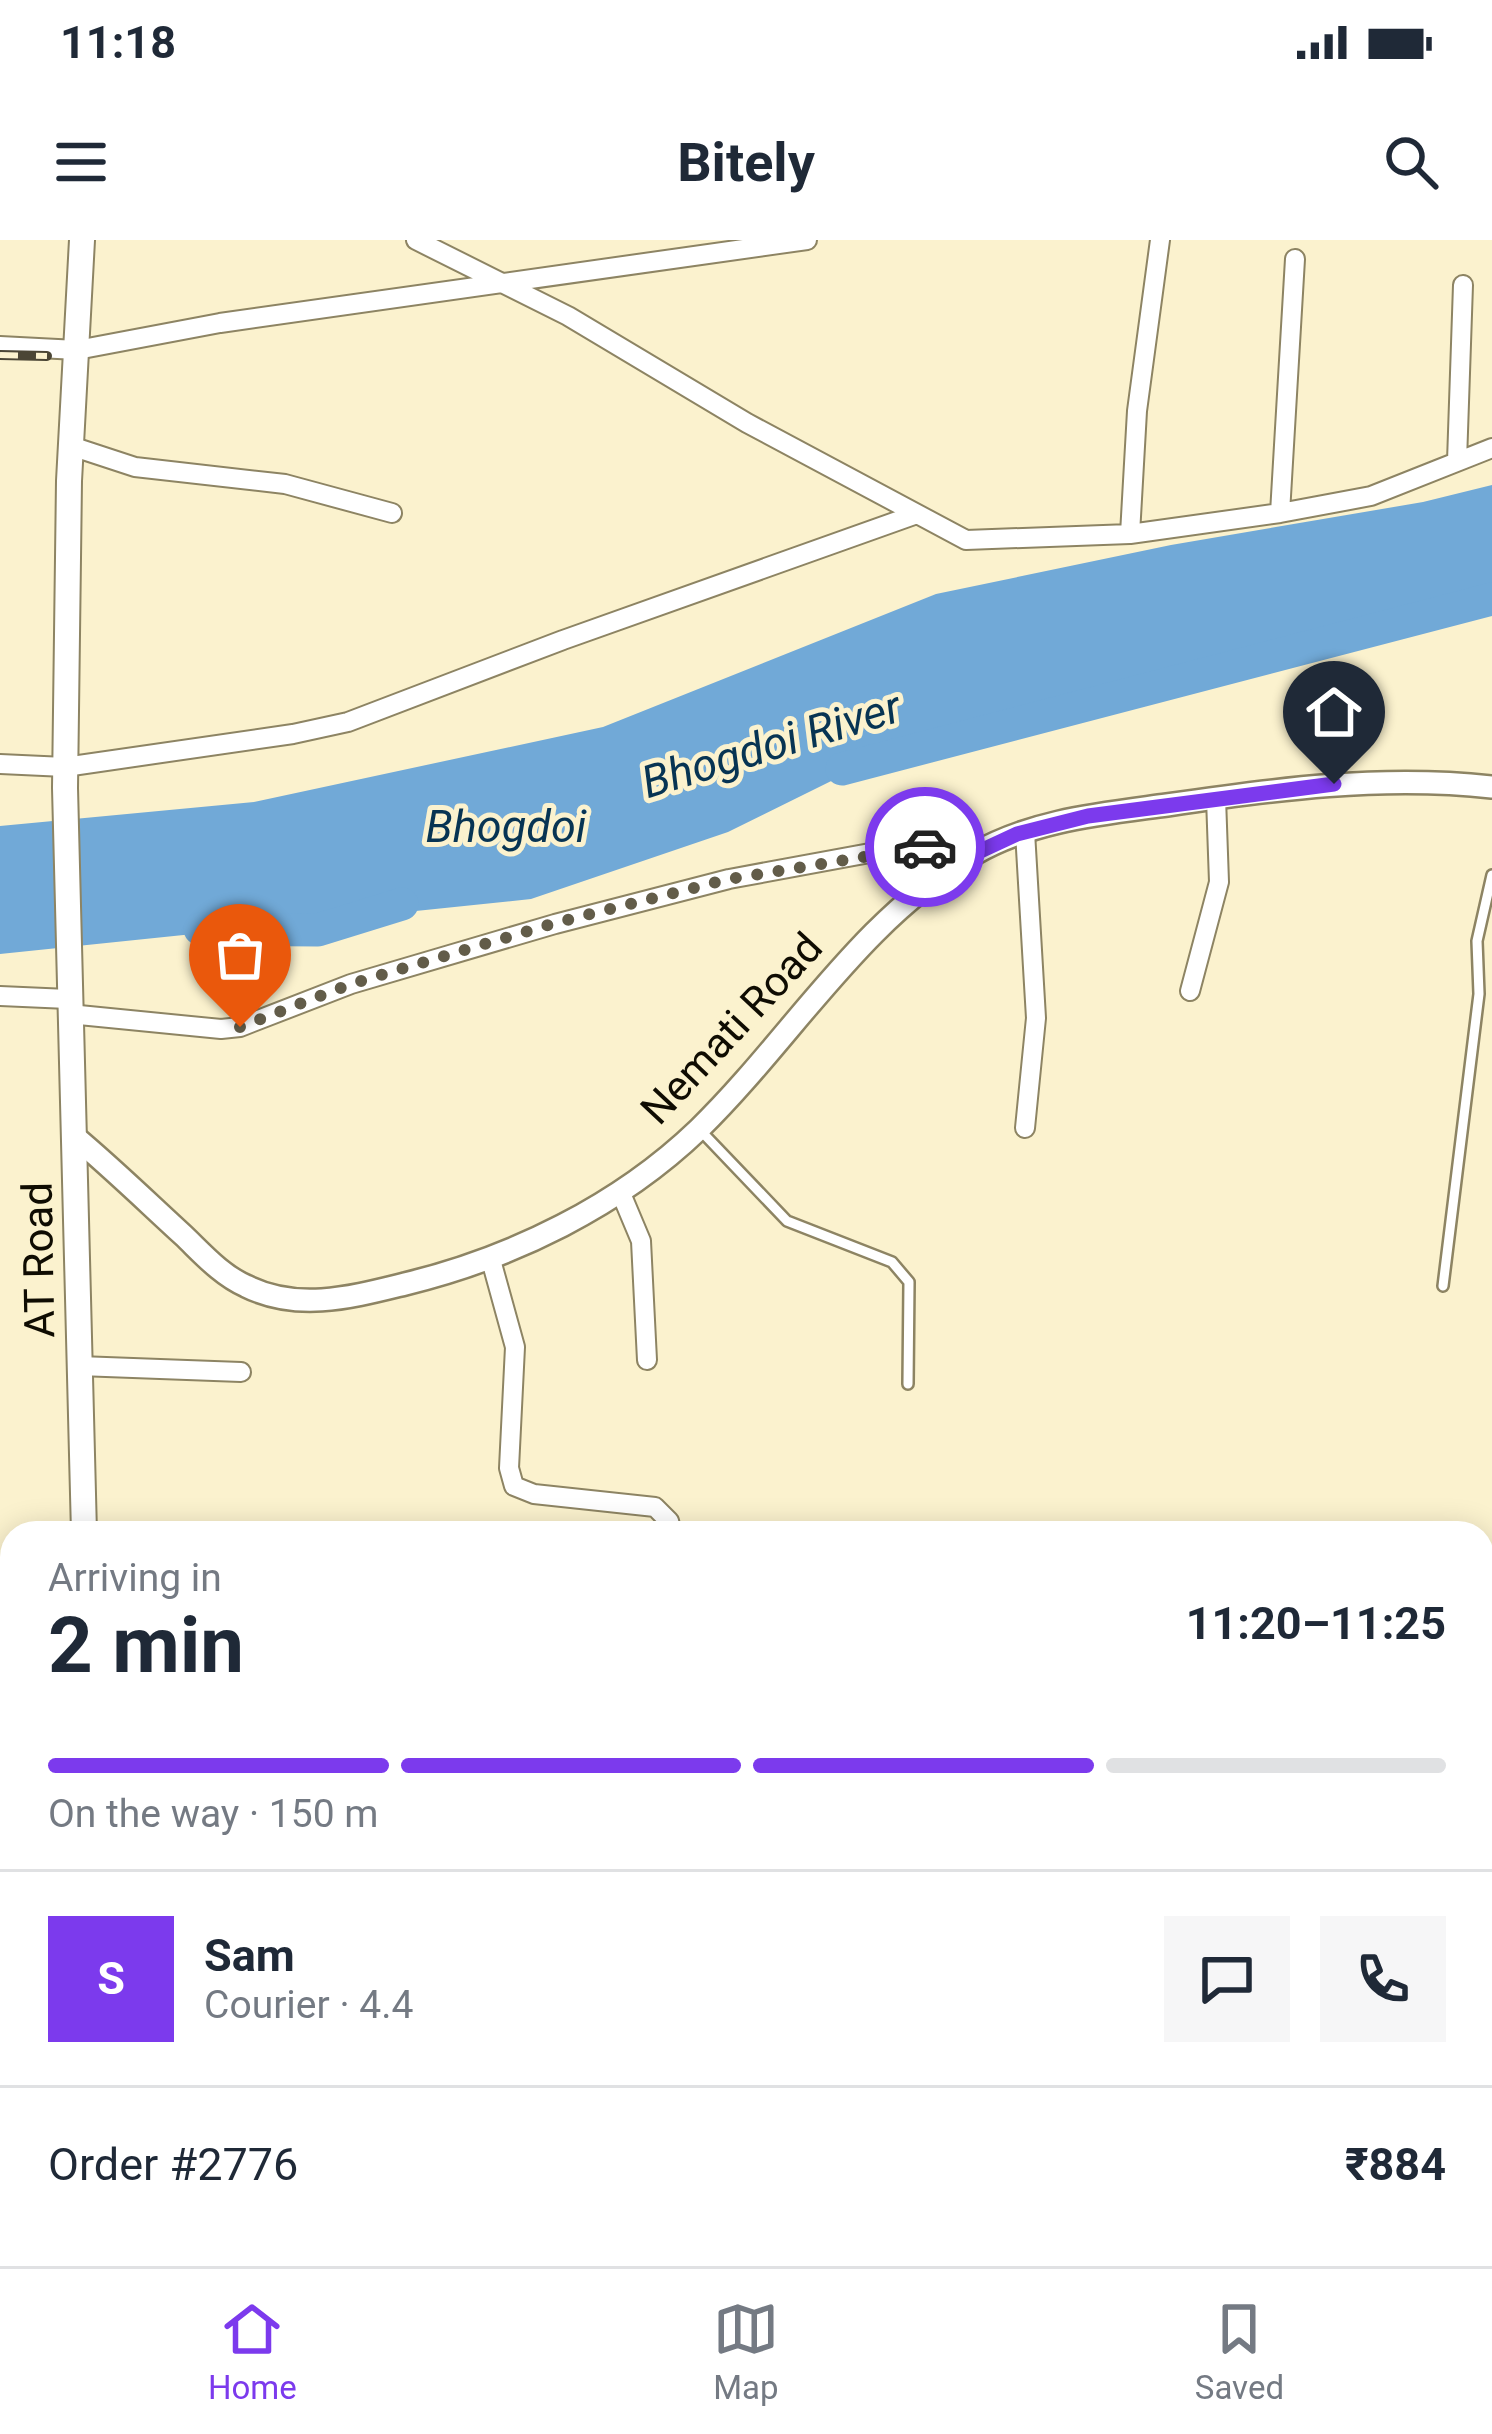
<!DOCTYPE html>
<meta charset="utf-8">
<style>
:root{--surface:#fff;--page:#f6f6f7;--text:#1f2937;--muted:#747a83;--line:#e0e1e3;--accent:#7c3aed}
body{margin:0;font-family:Roboto,sans-serif;background:var(--page);color:var(--text);height:100vh;display:flex;flex-direction:column;font-size:45px;white-space:nowrap}
*{box-sizing:border-box;margin:0}
p{font-size:39px;color:var(--muted)}
.icon{flex:none;width:66px;height:66px;fill:none;stroke:currentColor;stroke-width:2;stroke-linecap:round;stroke-linejoin:round}
.map{position:relative;flex:1;overflow:hidden}
.details{position:absolute;left:0px;top:1281px;width:1494px;height:747px;display:flex;flex-direction:column;background:var(--surface);border-radius:36px 36px 0 0;box-shadow:0 6px 30px #0003}
.details>*{flex:none}
.pin{position:absolute;display:grid;place-items:center;width:102px;height:102px;color:#fff;margin:-123px -51px;border-radius:50% 50% 50% 0;rotate:-45deg;box-shadow:0 0 12px #0007}
.pin .icon{rotate:45deg}
.courier{position:absolute;display:grid;place-items:center;width:120px;height:120px;margin:-60px;border:9px solid #7c3aed;border-radius:50%;background:#fff;color:#222;box-shadow:0 3px 15px #0007}
.headline em{font-style:normal;font-weight:700}
.headline div{display:flex;flex-direction:column-reverse}
.headline{display:flex;align-items:center;justify-content:space-between;height:204px;padding:0 48px}
h1{font-size:78px;font-weight:700;line-height:90px}
.bar{display:grid;grid-template-columns:repeat(4,1fr);gap:18px 12px;align-content:center;height:144px;padding:0 48px}
.bar i{height:15px;border-radius:9px;background:var(--line)}
.bar .selected{background:var(--accent)}
.bar p{grid-column:span 4}
.line{display:flex;align-items:center;gap:30px;padding:0 48px;border-top:3px solid var(--line)}
.line div{flex:1}
.round{display:grid;place-items:center;flex:none;width:126px;height:126px;border-radius:0px;background:var(--page)}
.status{display:flex;justify-content:space-between;align-items:center;height:84px;padding:0 60px;background:var(--surface);direction:ltr}
.status svg{height:33px;fill:currentColor}
header{display:flex;justify-content:space-between;align-items:center;height:156px;padding:0 48px;background:var(--surface);font-size:54px;font-weight:700}
.tabs{display:flex;justify-content:space-around;align-items:center;height:168px;border-top:3px solid var(--line);background:var(--surface);font-size:33px;color:var(--muted)}
.tabs a{display:grid;justify-items:center;gap:6px}
.tabs .selected{color:var(--accent)}
.map>svg:first-child{display:block}
.water{fill:#71a9d7}
.lines{fill:none;stroke-linecap:round;stroke-linejoin:round}
.river{stroke:#71a9d7;stroke-width:33}
.service-casing{stroke:#8d8463;stroke-width:14}
.minor-casing{stroke:#8d8463;stroke-width:22}
.tertiary-casing{stroke:#8d8463;stroke-width:26}
.secondary-casing{stroke:#8d8463;stroke-width:28}
.service{stroke:#fff;stroke-width:9}
.minor{stroke:#fff;stroke-width:18}
.tertiary{stroke:#fff;stroke-width:21}
.secondary{stroke:#fff;stroke-width:24}
.rail-casing{stroke:#4b4635;stroke-width:10}
.rail{stroke:#fbf2ce;stroke-width:6;stroke-dasharray:18;stroke-linecap:butt}
.done{stroke:#625c49;stroke-width:12;stroke-dasharray:0 21.6}
.route{stroke:#7c3aed;stroke-width:15}
.labels{text-anchor:middle;stroke-width:10;stroke-linejoin:round;paint-order:stroke}
.street-label{font-size:42px;fill:#0f0c02;stroke:#fbf2ce}
.water-label{font-size:45px;font-style:italic;fill:#073453;stroke:#fbf2ce}
</style>
<div class="status"><b>11:18</b><svg viewBox="0 0 49 12"><path d="M0 12V9h3v3zM5 12V6h3v6zM10 12V3h3v9zM15 12V0h3v12zM26 1h20v11H26zM47 4h2v5h-2z"/></svg></div>
<header><svg class="icon" aria-label="menu" viewBox="0 0 24 24"><path d="M4 6h16M4 12h16M4 18h16"/></svg>Bitely<svg class="icon" aria-label="search" viewBox="0 0 24 24"><circle cx="10" cy="10" r="6"/><path d="M15 15l6 6"/></svg></header>
<div class="map">
<svg width="1492" height="2026" viewBox="0 0 1492 2026">
<rect width="100%" height="100%" fill="#fbf2ce"/>
<path class="water" d="M 1492,245 L 1492,363 L 1389,379 L 1036,463 L 898,508 L 728,592 L 531,659 L 0,714 L 0,586 L 254,562 L 603,487 L 936,354 L 1171,305 L 1423,262 Z"/>
<g class="lines">
<path class="river" d="M 842,529 L 1492,359
M 200,689 L 318,690 L 402,664"/>
<defs>
<path id="service" d="M 701,891 L 787,981 L 892,1022 L 909,1042 L 908,1144
M 1443,1046 L 1479,754 L 1477,701 L 1492,635"/>
<path id="minor" d="M 416,0 L 568,76 L 747,183 L 966,300 L 1130,294 L 1280,273 L 1371,256 L 1492,208
M 0,106 L 77,110 L 220,83 L 807,0
M 71,206 L 135,227 L 285,244 L 392,273
M 1457,221 L 1463,45
M 1280,273 L 1295,19
M 1130,294 L 1137,171 L 1160,0
M 0,524 L 65,527 L 293,494 L 348,482 L 563,400 L 917,274
M 1190,751 L 1219,642 L 1216,558
M 0,756 L 68,759
M 69,774 L 221,789 L 240,787 L 351,744 L 555,684 L 729,639 L 897,608 L 933,607 L 975,614
M 1025,888 L 1036,778 L 1025,592
M 620,951 L 641,1001 L 647,1120
M 491,1020 L 515,1107 L 509,1228 L 514,1246 L 534,1254 L 655,1267 L 669,1281 L 672,1293
M 79,1126 L 241,1132
M 0,1398 L 12,1398
M 0,1557 L 12,1557
M 0,1611 L 12,1611
M 1482,1768 L 1492,1770
M 0,1797 L 12,1791
M 1482,1981 L 1492,1976
M 0,1982 L 12,1982
M 540,2016 L 589,2026
M 1310,2016 L 1311,2026
M 875,2026 L 876,2016
M 1478,2026 L 1481,2016"/>
<path id="tertiary" d="M 75,897 C 112,928 147,962 183,995 C 202,1013 221,1035 246,1046 C 298,1072 352,1057 405,1044 C 512,1018 619,966 699,889 C 792,798 859,681 974,614 C 1033,580 1101,574 1167,565 C 1276,549 1381,535 1492,547"/>
<path id="secondary" d="M 82,0 L 69,241 L 65,548 L 84,1293
M 97,2016 L 98,2026"/>
</defs>
<use href="#service" class="service-casing"/>
<use href="#minor" class="minor-casing"/>
<use href="#tertiary" class="tertiary-casing"/>
<use href="#secondary" class="secondary-casing"/>
<use href="#service" class="service"/>
<use href="#minor" class="minor"/>
<use href="#tertiary" class="tertiary"/>
<use href="#secondary" class="secondary"/>
<defs>
<path id="rail" d="M 0,115 L 47,116"/>
</defs>
<use href="#rail" class="rail-casing"/>
<use href="#rail" class="rail"/>
</g>
<g class="lines">
<path class="done" d="M 240,787 L 351,744 L 555,683 L 729,639 L 925,607"/>
<path class="route" d="M 925,607 L 974,614 L 1017,594 L 1088,576 L 1334,544"/>
</g>
<g class="labels">
<g class="street-label">
<text transform="translate(731 788) rotate(-47)" y="15">Nemati Road</text>
<text transform="translate(38 1020) rotate(-91)" y="15">AT Road</text>
</g>
<g class="water-label">
<text transform="translate(771 504) rotate(-17)" y="16">Bhogdoi River</text>
<text x="506" y="602">Bhogdoi</text>
</g>
</g>
</svg>
<div class="pin" style="left:240px;top:787px;background:#ea580c"><svg class="icon" aria-label="bag" viewBox="0 0 24 24"><path d="M5 8h14l-1 12H6zM9 8a3 3 0 0 1 6 0"/></svg></div>
<div class="pin" style="left:1334px;top:544px;background:#1f2937"><svg class="icon" aria-label="home" viewBox="0 0 24 24"><path d="M3 11l9-7 9 7M6 9v11h12V9"/></svg></div>
<div class="courier" style="left:925px;top:607px"><svg class="icon" aria-label="car" viewBox="0 0 24 24"><path d="M5 17H2v-5l4-1 3-4h7l3 4 3 1v5h-3M9 17h6M6 11h13"/><circle cx="7" cy="17" r="2"/><circle cx="17" cy="17" r="2"/></svg></div>
<section class="details">
<div class="headline"><div><h1>2 min</h1><p>Arriving in</p></div><em>11:20–11:25</em></div>
<div class="bar"><i class="selected"></i><i class="selected"></i><i class="selected"></i><i></i><p>On the way · 150 m</p></div>
<div class="line" style="height:216px"><b class="round" style="background:var(--accent);color:#fff">S</b><div><b>Sam</b><p>Courier · 4.4</p></div><a class="round"><svg class="icon" aria-label="chat" viewBox="0 0 24 24"><path d="M4 5h16v11H9l-5 4z"/></svg></a><a class="round"><svg class="icon" aria-label="phone" viewBox="0 0 24 24"><path d="M5 4h4l2 5-3 2q2 4 5 5l2-3 5 2v4C11 20 4 13 5 4z"/></svg></a></div>
<div class="line" style="height:156px"><div>Order #2776</div><b>₹884</b></div>
</section>
</div>
<nav class="tabs">
<a class="selected"><svg class="icon" aria-label="home" viewBox="0 0 24 24"><path d="M3 11l9-7 9 7M6 9v11h12V9"/></svg>Home</a>
<a><svg class="icon" aria-label="map" viewBox="0 0 24 24"><path d="M3 6l6-2 6 2 6-2v14l-6 2-6-2-6 2zM9 4v14M15 6v14"/></svg>Map</a>
<a><svg class="icon" aria-label="saved" viewBox="0 0 24 24"><path d="M7 4h10v16l-5-4-5 4z"/></svg>Saved</a>
</nav>
